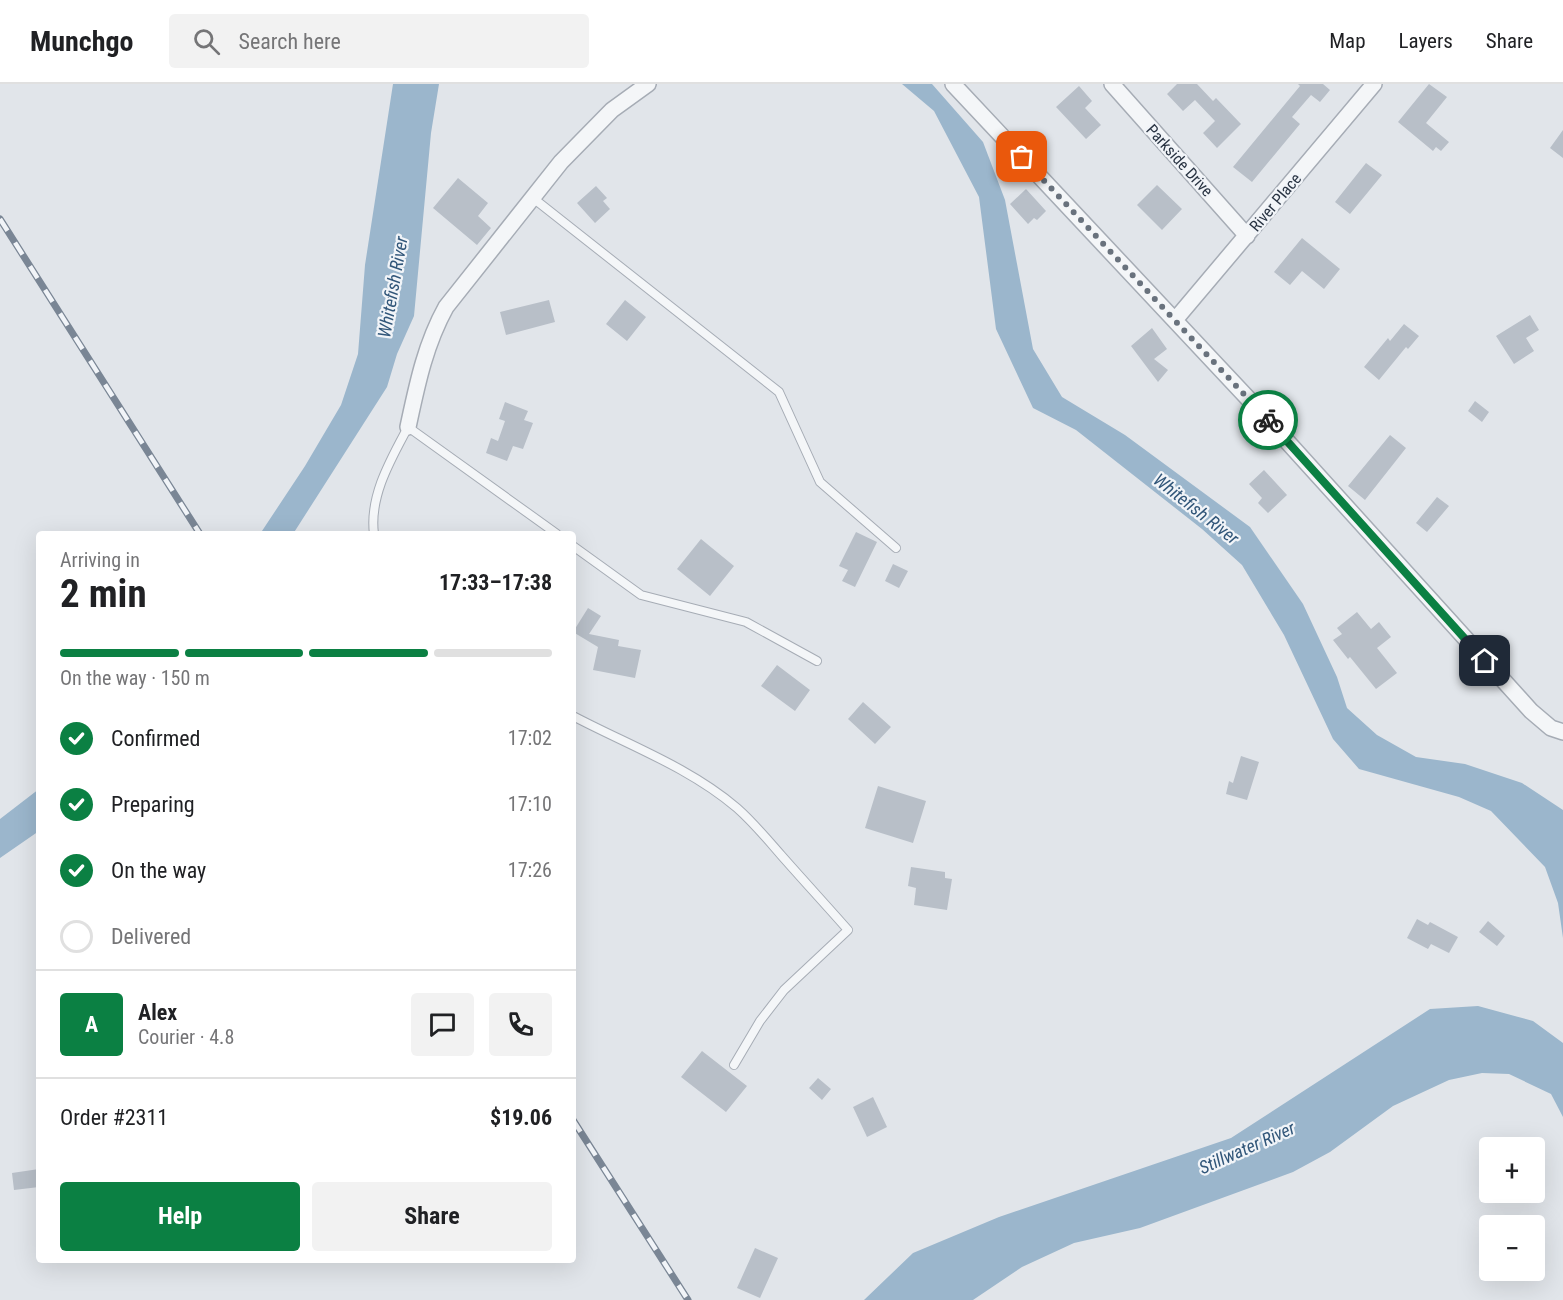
<!DOCTYPE html>
<meta charset="utf-8">
<style>
:root{--surface:#fff;--page:#f2f2f2;--text:#202124;--muted:#757577;--line:#e0e0e0;--accent:#0b8043}
body{margin:0;font-family:"Roboto Condensed",sans-serif;background:var(--page);color:var(--text);height:100vh;display:flex;flex-direction:column;font-size:22px;white-space:nowrap}
*{box-sizing:border-box;margin:0}
p{font-size:20px;color:var(--muted)}
.icon{flex:none;width:33px;height:33px;fill:none;stroke:currentColor;stroke-width:2;stroke-linecap:round;stroke-linejoin:round}
.map{position:relative;flex:1;overflow:hidden}
.details{position:absolute;left:36px;top:447px;width:540px;height:732px;display:flex;flex-direction:column;background:var(--surface);border-radius:6px;box-shadow:0 6px 24px #0002}
.details>*{flex:none}
.buttons{position:absolute;left:1479px;top:1053px;display:grid;gap:12px}
.buttons a{display:grid;place-items:center;width:66px;height:66px;border-radius:6px;background:var(--surface);box-shadow:0 6px 24px #0002;font-size:30px}
.pin{position:absolute;display:grid;place-items:center;width:51px;height:51px;color:#fff;margin:-26px;border-radius:12px;box-shadow:0 3px 9px #0006}
.courier{position:absolute;display:grid;place-items:center;width:60px;height:60px;margin:-30px;border:4px solid #0b8043;border-radius:50%;background:#fff;color:#222;box-shadow:0 2px 8px #0007}
.overview em{font-style:normal;font-weight:700}
.overview div{display:flex;flex-direction:column-reverse}
.overview{display:flex;align-items:center;justify-content:space-between;height:102px;padding:0 24px}
h1{font-size:39px;font-weight:700;line-height:45px}
.bar{display:grid;grid-template-columns:repeat(4,1fr);gap:9px 6px;align-content:center;height:72px;padding:0 24px}
.bar i{height:8px;border-radius:4px;background:var(--line)}
.bar .current{background:var(--accent)}
.bar p{grid-column:span 4}
.line{display:flex;align-items:center;gap:15px;padding:0 24px;border-top:2px solid var(--line)}
.line div{flex:1}
.round{display:grid;place-items:center;flex:none;width:63px;height:63px;border-radius:6px;background:var(--page)}
ol{padding:0 24px;list-style:none}
li{display:flex;align-items:center;gap:18px;height:66px}
li p{margin-inline-start:auto}
li .icon{padding:6px;border-radius:50%;background:var(--accent);color:#fff;stroke-width:4}
li:last-child{color:var(--muted)}
li i{width:33px;height:33px;border:3px solid var(--line);border-radius:50%}
.primary-button{display:flex;gap:12px;margin-top:auto;padding:12px 24px}
.primary-button a{flex:1;height:69px;border-radius:6px;background:var(--accent);color:#fff;font-size:24px;font-weight:700;line-height:69px;text-align:center}
.primary-button a+a{background:var(--page);color:var(--text)}
header{display:flex;align-items:center;gap:36px;box-sizing:border-box;height:84px;padding:0 30px;background:var(--surface);border-bottom:2px solid var(--line)}
header strong{font-size:28px}
nav{display:flex;gap:33px;margin-inline-start:auto;font-size:21px}
.search{width:420px;height:54px;background:var(--page);display:flex;align-items:center;gap:15px;box-sizing:border-box;padding:0 21px;border-radius:6px;color:var(--muted);font-size:22px}
.map>svg:first-child{display:block}
.water{fill:#9bb6cc}
.building{fill:#b8bfc8}
.lines{fill:none;stroke-linecap:round;stroke-linejoin:round}
.service-casing{stroke:#a6acb5;stroke-width:10}
.minor-casing{stroke:#a6acb5;stroke-width:18}
.service{stroke:#f4f6f8;stroke-width:8}
.minor{stroke:#f4f6f8;stroke-width:15}
.rail-casing{stroke:#7a8695;stroke-width:7}
.rail{stroke:#f1f4f8;stroke-width:4.5;stroke-dasharray:14;stroke-linecap:butt}
.done{stroke:#69727d;stroke-width:6;stroke-dasharray:0 10.8}
.route{stroke:#0b8043;stroke-width:8}
.labels{text-anchor:middle;stroke-width:4.5;stroke-linejoin:round;paint-order:stroke}
.street-label{font-size:16px;fill:#293443;stroke:#f1f4f8}
.water-label{font-size:18px;font-style:italic;fill:#315679;stroke:#f1f4f8}
</style>
<header>
<strong>Munchgo</strong>
<div class="search"><svg class="icon" aria-label="search" viewBox="0 0 24 24"><circle cx="10" cy="10" r="6"/><path d="M15 15l6 6"/></svg>Search here</div>
<nav><a>Map</a><a>Layers</a><a>Share</a></nav>
</header>
<div class="map">
<svg width="1563" height="1216" viewBox="0 0 1563 1216">
<rect width="100%" height="100%" fill="#e1e5ea"/>
<path class="water" d="M 393,0 L 439,0 L 431,49 L 414,232 L 397,270 L 387,303 L 293,450 L 260,450 L 305,382 L 341,321 L 358,270 L 365,181 Z
M 902,0 L 932,0 L 983,58 L 1005,116 L 1033,265 L 1062,313 L 1125,351 L 1250,443 L 1303,520 L 1337,593 L 1347,624 L 1377,651 L 1416,673 L 1465,680 L 1522,699 L 1563,726 L 1563,854 L 1558,819 L 1545,783 L 1491,727 L 1459,713 L 1359,685 L 1333,655 L 1284,551 L 1242,481 L 1202,445 L 1076,346 L 1033,324 L 996,245 L 979,113 L 934,27 Z
M 39,705 L 39,747 L 0,774 L 0,735 Z
M 1478,922 L 1533,937 L 1563,959 L 1563,1033 L 1551,1010 L 1509,990 L 1482,989 L 1449,996 L 1393,1022 L 1330,1068 L 1293,1088 L 1140,1144 L 1074,1159 L 1022,1183 L 973,1216 L 864,1216 L 913,1169 L 999,1133 L 1231,1054 L 1430,925 Z"/>
<path class="building" d="M 1177,0 L 1197,0 L 1213,17 L 1216,14 L 1241,40 L 1217,64 L 1203,49 L 1215,37 L 1195,16 L 1183,27 L 1167,10 Z
M 1298,0 L 1323,0 L 1330,6 L 1320,18 L 1311,11 L 1292,33 L 1300,40 L 1252,98 L 1233,83 L 1300,2 Z
M 1429,0 L 1447,13 L 1426,39 L 1449,58 L 1441,67 L 1436,63 L 1433,67 L 1398,38 Z
M 1079,2 L 1092,17 L 1085,24 L 1101,41 L 1086,55 L 1056,23 Z
M 1563,46 L 1563,74 L 1550,64 Z
M 1366,79 L 1382,91 L 1350,130 L 1335,118 Z
M 458,94 L 488,119 L 478,132 L 491,144 L 477,161 L 433,124 Z
M 1157,101 L 1182,125 L 1162,146 L 1137,121 Z
M 596,102 L 607,114 L 603,117 L 610,125 L 595,139 L 577,119 Z
M 1026,105 L 1046,127 L 1037,136 L 1034,134 L 1028,140 L 1010,120 Z
M 1302,154 L 1340,185 L 1324,205 L 1302,187 L 1290,201 L 1274,188 Z
M 549,216 L 555,238 L 506,251 L 500,228 Z
M 625,216 L 646,233 L 627,257 L 606,240 Z
M 1530,231 L 1539,246 L 1526,254 L 1534,267 L 1514,280 L 1496,252 Z
M 1404,240 L 1419,252 L 1408,265 L 1406,263 L 1379,296 L 1364,283 L 1388,254 L 1390,257 Z
M 1152,244 L 1167,265 L 1154,275 L 1168,286 L 1158,298 L 1131,262 Z
M 1475,317 L 1489,328 L 1482,338 L 1468,327 Z
M 505,318 L 528,327 L 524,336 L 533,339 L 523,365 L 513,362 L 507,377 L 486,369 L 491,354 L 498,357 L 505,337 L 499,335 Z
M 1390,351 L 1406,364 L 1365,416 L 1348,402 Z
M 1264,386 L 1287,411 L 1268,429 L 1258,419 L 1262,414 L 1249,400 Z
M 1437,413 L 1449,422 L 1427,448 L 1416,439 Z
M 856,448 L 877,458 L 855,503 L 842,497 L 848,486 L 839,482 Z
M 701,455 L 734,482 L 710,512 L 677,485 Z
M 893,480 L 908,487 L 899,504 L 885,497 Z
M 588,524 L 601,532 L 589,550 L 619,556 L 618,562 L 641,566 L 635,594 L 593,586 L 598,563 L 573,548 Z
M 1357,528 L 1371,545 L 1379,538 L 1391,553 L 1377,564 L 1397,589 L 1376,605 L 1350,573 L 1348,575 L 1333,556 L 1342,550 L 1337,544 Z
M 777,581 L 810,606 L 795,627 L 761,602 Z
M 863,618 L 891,643 L 875,660 L 848,635 Z
M 1241,672 L 1259,678 L 1247,716 L 1226,710 L 1229,697 L 1233,699 Z
M 878,702 L 926,717 L 913,759 L 865,744 Z
M 911,783 L 945,788 L 945,794 L 952,795 L 947,826 L 914,821 L 916,804 L 908,802 Z
M 1417,835 L 1428,841 L 1430,838 L 1458,853 L 1449,869 L 1431,860 L 1428,865 L 1407,854 Z
M 1488,837 L 1505,852 L 1497,862 L 1479,848 Z
M 702,967 L 747,1002 L 726,1028 L 681,993 Z
M 818,994 L 831,1005 L 822,1016 L 809,1004 Z
M 873,1013 L 887,1043 L 867,1053 L 853,1023 Z
M 39,1085 L 39,1103 L 14,1106 L 12,1089 Z
M 755,1164 L 778,1174 L 760,1214 L 737,1204 Z"/>
<g class="lines">
<defs>
<path id="service" d="M 533,114 L 779,308 L 820,398 L 896,464
M 374,450 C 369,412 391,375 408,343 L 557,450
M 573,462 L 641,511 L 746,538 L 817,577
M 573,632 C 628,661 689,683 737,724 C 753,738 767,755 781,771 C 803,796 826,821 848,846 L 784,906 L 760,937 L 734,981"/>
<path id="minor" d="M 953,0 L 1256,323 L 1531,627 L 1551,644 L 1563,648
M 1112,0 L 1247,152
M 1175,236 L 1374,0
M 408,343 C 417,301 425,261 446,223 L 561,78 L 612,26 L 648,0"/>
</defs>
<use href="#service" class="service-casing"/>
<use href="#minor" class="minor-casing"/>
<use href="#service" class="service"/>
<use href="#minor" class="minor"/>
<defs>
<path id="rail" d="M 0,135 L 200,450
M 573,1036 L 688,1216"/>
</defs>
<use href="#rail" class="rail-casing"/>
<use href="#rail" class="rail"/>
</g>
<g class="lines">
<path class="done" d="M 1022,73 L 1268,336"/>
<path class="route" d="M 1268,336 L 1485,577"/>
</g>
<g class="labels">
<g class="street-label">
<text transform="translate(1180 76) rotate(48)" y="6">Parkside Drive</text>
<text transform="translate(1275 118) rotate(-50)" y="6">River Place</text>
</g>
<g class="water-label">
<text transform="translate(393 203) rotate(-80)" y="6">Whitefish River</text>
<text transform="translate(1196 425) rotate(38)" y="6">Whitefish River</text>
<text transform="translate(1247 1064) rotate(-24)" y="6">Stillwater River</text>
</g>
</g>
</svg>
<div class="buttons">
<a>+</a>
<a>−</a>
</div>
<div class="pin" style="left:1022px;top:73px;background:#ea580c"><svg class="icon" aria-label="bag" viewBox="0 0 24 24"><path d="M5 8h14l-1 12H6zM9 8a3 3 0 0 1 6 0"/></svg></div>
<div class="pin" style="left:1485px;top:577px;background:#1f2937"><svg class="icon" aria-label="home" viewBox="0 0 24 24"><path d="M3 11l9-7 9 7M6 9v11h12V9"/></svg></div>
<div class="courier" style="left:1268px;top:336px"><svg class="icon" aria-label="bike" viewBox="0 0 24 24"><circle cx="6" cy="16" r="4"/><circle cx="18" cy="16" r="4"/><path d="M6 16l4-8h5l3 8M10 8l3 8H6M13 5h3"/></svg></div>
<section class="details">
<div class="overview"><div><h1>2 min</h1><p>Arriving in</p></div><em>17:33–17:38</em></div>
<div class="bar"><i class="current"></i><i class="current"></i><i class="current"></i><i></i><p>On the way · 150 m</p></div>
<ol>
<li><svg class="icon" aria-label="check" viewBox="0 0 24 24"><path d="M5 12l5 5 9-10"/></svg>Confirmed<p>17:02</p></li>
<li><svg class="icon" aria-label="check" viewBox="0 0 24 24"><path d="M5 12l5 5 9-10"/></svg>Preparing<p>17:10</p></li>
<li><svg class="icon" aria-label="check" viewBox="0 0 24 24"><path d="M5 12l5 5 9-10"/></svg>On the way<p>17:26</p></li>
<li><i></i>Delivered</li>
</ol>
<div class="line" style="height:108px"><b class="round" style="background:var(--accent);color:#fff">A</b><div><b>Alex</b><p>Courier · 4.8</p></div><a class="round"><svg class="icon" aria-label="chat" viewBox="0 0 24 24"><path d="M4 5h16v11H9l-5 4z"/></svg></a><a class="round"><svg class="icon" aria-label="phone" viewBox="0 0 24 24"><path d="M5 4h4l2 5-3 2q2 4 5 5l2-3 5 2v4C11 20 4 13 5 4z"/></svg></a></div>
<div class="line" style="height:78px"><div>Order #2311</div><b>$19.06</b></div>
<div class="primary-button"><a>Help</a><a>Share</a></div>
</section>
</div>
